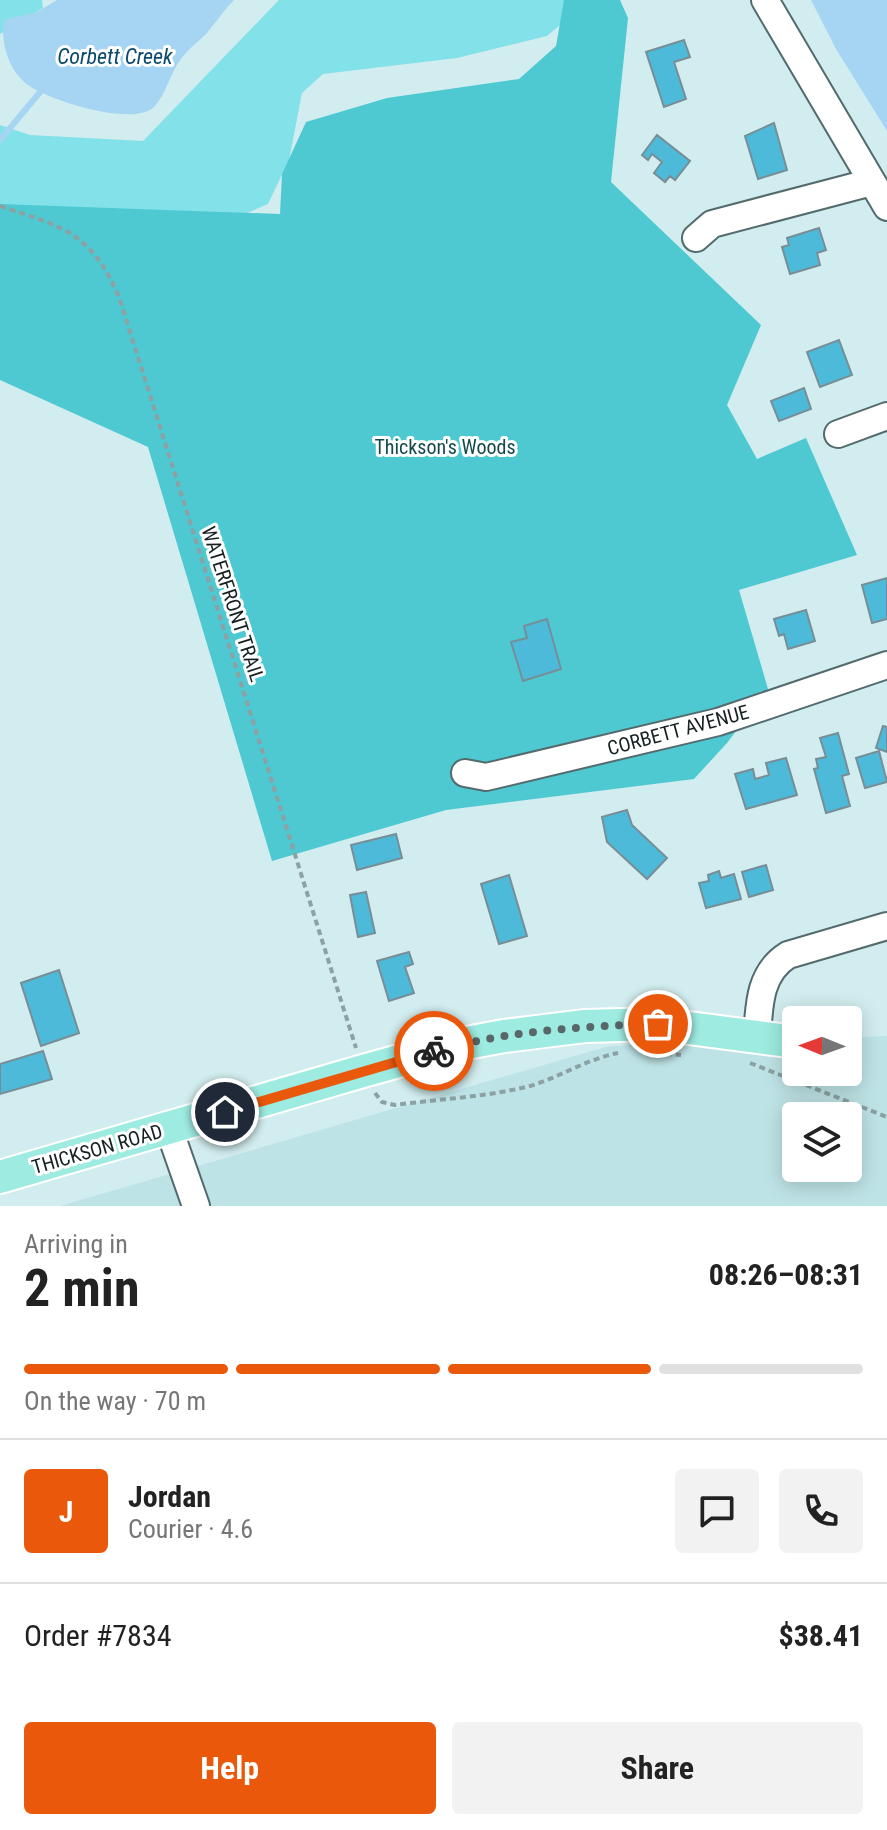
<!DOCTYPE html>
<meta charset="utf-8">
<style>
:root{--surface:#fff;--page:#f2f2f2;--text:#222;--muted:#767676;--line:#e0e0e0;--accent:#ea580c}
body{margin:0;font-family:"Roboto Condensed",sans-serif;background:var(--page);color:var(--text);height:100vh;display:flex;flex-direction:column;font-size:30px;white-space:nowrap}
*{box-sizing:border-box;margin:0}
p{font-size:26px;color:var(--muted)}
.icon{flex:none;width:44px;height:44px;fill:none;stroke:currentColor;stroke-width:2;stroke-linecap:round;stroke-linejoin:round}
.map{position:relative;height:1206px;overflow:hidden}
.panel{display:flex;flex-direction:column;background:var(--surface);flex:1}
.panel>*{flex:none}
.needle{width:52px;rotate:271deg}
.controls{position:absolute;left:782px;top:1006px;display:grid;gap:16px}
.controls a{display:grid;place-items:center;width:80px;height:80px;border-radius:8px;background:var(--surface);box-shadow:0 4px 20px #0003;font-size:40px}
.pin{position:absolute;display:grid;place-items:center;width:68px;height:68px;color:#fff;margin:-34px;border:4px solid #fff;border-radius:50%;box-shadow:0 2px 8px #0007}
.courier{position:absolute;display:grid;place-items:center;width:80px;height:80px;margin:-40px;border:6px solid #ea580c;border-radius:50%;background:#fff;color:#222;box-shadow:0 2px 10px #0007}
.summary em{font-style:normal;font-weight:700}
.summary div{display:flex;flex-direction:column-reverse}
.summary{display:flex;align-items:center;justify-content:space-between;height:136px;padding:0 24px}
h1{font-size:52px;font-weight:700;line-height:60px}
.bar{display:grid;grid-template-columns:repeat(4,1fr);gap:12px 8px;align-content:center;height:96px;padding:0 24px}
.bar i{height:10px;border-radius:6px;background:var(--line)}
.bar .current{background:var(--accent)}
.bar p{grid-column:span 4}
.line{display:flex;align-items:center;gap:20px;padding:0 24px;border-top:2px solid var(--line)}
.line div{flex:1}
.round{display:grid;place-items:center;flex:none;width:84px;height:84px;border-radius:8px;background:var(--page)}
.button{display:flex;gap:16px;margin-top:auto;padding:16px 24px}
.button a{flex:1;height:92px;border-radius:8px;background:var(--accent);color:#fff;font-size:32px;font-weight:700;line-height:92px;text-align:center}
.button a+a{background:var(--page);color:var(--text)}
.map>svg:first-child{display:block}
.built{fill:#bee3e6;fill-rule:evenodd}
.green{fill:#83e1e9}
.forest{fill:#4ec9d2}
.water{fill:#a6d4f3}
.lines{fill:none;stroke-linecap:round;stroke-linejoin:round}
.stream{stroke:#a6d4f3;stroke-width:6}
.building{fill:#4dbada;stroke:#778e96;stroke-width:2}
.minor-casing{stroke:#536b6d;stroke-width:30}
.major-casing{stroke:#fff;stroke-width:36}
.path{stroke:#8ca1a3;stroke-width:4;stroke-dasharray:6 4;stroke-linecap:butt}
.minor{stroke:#fff;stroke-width:26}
.major{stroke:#9eebe1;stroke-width:32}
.done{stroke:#586869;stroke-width:8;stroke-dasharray:0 14.4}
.route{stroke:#ea580c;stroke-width:10}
.labels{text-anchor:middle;stroke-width:6;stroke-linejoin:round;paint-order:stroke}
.park-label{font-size:20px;fill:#12494d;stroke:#fff}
.street-label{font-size:20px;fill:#162021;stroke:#fff}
.water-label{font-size:22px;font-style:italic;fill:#0a4b6d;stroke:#fff}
</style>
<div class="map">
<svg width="887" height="1206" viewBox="0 0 887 1206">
<rect width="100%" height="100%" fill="#d2edef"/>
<path class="built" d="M 887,1036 L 887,1206 L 60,1206 L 609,1046 L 796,1040 L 796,1072 L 848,1072 L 848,1038 ZM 796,1116 L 848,1116 L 848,1168 L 796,1168 Z"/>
<path class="green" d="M 0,0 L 42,0 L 43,8 L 0,34 Z
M 279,0 L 583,0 L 583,6 L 547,36 L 457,58 L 323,74 L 302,93 L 289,160 L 268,204 L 229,221 L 0,219 L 0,125 L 30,135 L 143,141 Z"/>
<path class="forest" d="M 564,0 L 620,0 L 628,18 L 611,182 L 761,325 L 727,405 L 757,459 L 806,438 L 857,555 L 739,590 L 768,689 L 727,743 L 694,779 L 446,810 L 272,861 L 148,447 L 0,380 L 0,204 L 280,214 L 282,174 L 306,122 L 387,98 L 519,79 L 556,46 Z"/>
<path class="water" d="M 57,0 L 234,0 C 224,10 216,22 207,33 C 198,42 188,49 181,59 C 170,73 166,95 154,107 C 133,127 53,101 31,87 C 10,74 0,45 4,20 L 37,12 Z
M 811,0 L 887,0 L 887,131 L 836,49 Z"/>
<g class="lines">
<path class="stream" d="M 0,140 L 41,91"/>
</g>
<path class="building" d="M 684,40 L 690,57 L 674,62 L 686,99 L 664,107 L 646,52 Z
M 774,123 L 787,170 L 758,179 L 745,136 Z
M 657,135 L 690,161 L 675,180 L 670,176 L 665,182 L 654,173 L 662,162 L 652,154 L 648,160 L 642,155 Z
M 819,228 L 826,250 L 817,253 L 820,265 L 790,274 L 782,247 L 789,245 L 787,238 Z
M 839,340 L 852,375 L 820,387 L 807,352 Z
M 804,388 L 811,409 L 779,421 L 771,401 Z
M 887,578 L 887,619 L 872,623 L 862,585 Z
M 806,610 L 815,641 L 788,649 L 784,634 L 779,636 L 774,619 Z
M 547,619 L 561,669 L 523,681 L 511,642 L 527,638 L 524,626 Z
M 883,726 L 887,727 L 887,752 L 876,748 Z
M 838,733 L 849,774 L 842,776 L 850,806 L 826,813 L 814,769 L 818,768 L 816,759 L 826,757 L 820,738 Z
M 879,751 L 887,782 L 865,788 L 856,758 Z
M 786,758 L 797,795 L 746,809 L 735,774 L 753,769 L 755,779 L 769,775 L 766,763 Z
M 627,810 L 632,825 L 667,858 L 647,879 L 607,842 L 602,817 Z
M 396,834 L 402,858 L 357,870 L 351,845 Z
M 766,865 L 773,890 L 749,897 L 742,872 Z
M 719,871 L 721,878 L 734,874 L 741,899 L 706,908 L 699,883 L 709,881 L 708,875 Z
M 509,875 L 527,936 L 499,944 L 481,884 Z
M 366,892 L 375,933 L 358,937 L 350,895 Z
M 409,952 L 413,964 L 405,967 L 414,993 L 389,1001 L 377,961 Z
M 59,970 L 79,1033 L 41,1046 L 21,983 Z
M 43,1051 L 52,1079 L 0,1094 L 0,1064 Z"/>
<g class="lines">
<defs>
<path id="minor" d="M 765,0 L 887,207
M 696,238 L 712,224 L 872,182
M 838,434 L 887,416
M 465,773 L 486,777 L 718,722 L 887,665
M 757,1038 C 759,1006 759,973 788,955 L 887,926
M 169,1129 L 196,1206"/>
<path id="major" d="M 0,1177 L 363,1071 L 456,1045 L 504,1036 L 585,1026 L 658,1024 L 796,1042"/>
</defs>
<use href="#minor" class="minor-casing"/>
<use href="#major" class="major-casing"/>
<path class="path" d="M 0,206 C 63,227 91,232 119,297 L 356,1048
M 646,1052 L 681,1055
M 750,1063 L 887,1117
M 375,1093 L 382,1102 L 395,1105 C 439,1099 487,1097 530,1086 C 560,1077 587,1059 618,1053"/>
<use href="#minor" class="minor"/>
<use href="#major" class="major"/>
</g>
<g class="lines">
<path class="done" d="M 434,1051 C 508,1031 582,1026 658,1024"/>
<path class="route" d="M 225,1112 L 434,1051"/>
</g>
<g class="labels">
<g class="park-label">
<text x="445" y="454">Thickson's Woods</text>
</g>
<g class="street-label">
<text transform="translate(233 604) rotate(72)" y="7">WATERFRONT TRAIL</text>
<text transform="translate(678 730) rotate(-15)" y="7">CORBETT AVENUE</text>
<text transform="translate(97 1149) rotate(-16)" y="7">THICKSON ROAD</text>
</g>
<g class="water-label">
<text x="115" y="64">Corbett Creek</text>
</g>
</g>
</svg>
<div class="controls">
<a><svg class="needle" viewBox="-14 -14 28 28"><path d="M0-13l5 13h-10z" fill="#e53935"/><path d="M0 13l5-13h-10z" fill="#767676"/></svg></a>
<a><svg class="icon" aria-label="layers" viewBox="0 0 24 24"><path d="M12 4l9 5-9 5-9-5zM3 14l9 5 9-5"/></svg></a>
</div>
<div class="pin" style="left:658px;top:1024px;background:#ea580c"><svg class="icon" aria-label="bag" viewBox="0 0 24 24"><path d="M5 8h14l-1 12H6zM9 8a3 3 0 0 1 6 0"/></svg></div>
<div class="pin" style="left:225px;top:1112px;background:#1f2937"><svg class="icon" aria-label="home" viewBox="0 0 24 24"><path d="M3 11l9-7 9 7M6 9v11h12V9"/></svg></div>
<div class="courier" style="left:434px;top:1051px"><svg class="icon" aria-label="bike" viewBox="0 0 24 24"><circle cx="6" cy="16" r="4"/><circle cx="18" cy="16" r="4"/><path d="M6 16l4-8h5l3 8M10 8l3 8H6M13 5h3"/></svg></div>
</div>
<section class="panel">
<div class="summary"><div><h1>2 min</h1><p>Arriving in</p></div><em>08:26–08:31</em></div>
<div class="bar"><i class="current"></i><i class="current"></i><i class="current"></i><i></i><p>On the way · 70 m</p></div>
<div class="line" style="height:144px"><b class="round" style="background:var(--accent);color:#fff">J</b><div><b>Jordan</b><p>Courier · 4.6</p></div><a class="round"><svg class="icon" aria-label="chat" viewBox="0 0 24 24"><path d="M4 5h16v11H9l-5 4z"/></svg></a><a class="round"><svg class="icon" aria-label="phone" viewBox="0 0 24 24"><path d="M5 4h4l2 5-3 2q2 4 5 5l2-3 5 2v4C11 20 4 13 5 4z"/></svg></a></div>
<div class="line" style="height:104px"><div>Order #7834</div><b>$38.41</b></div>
<div class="button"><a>Help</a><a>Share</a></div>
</section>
